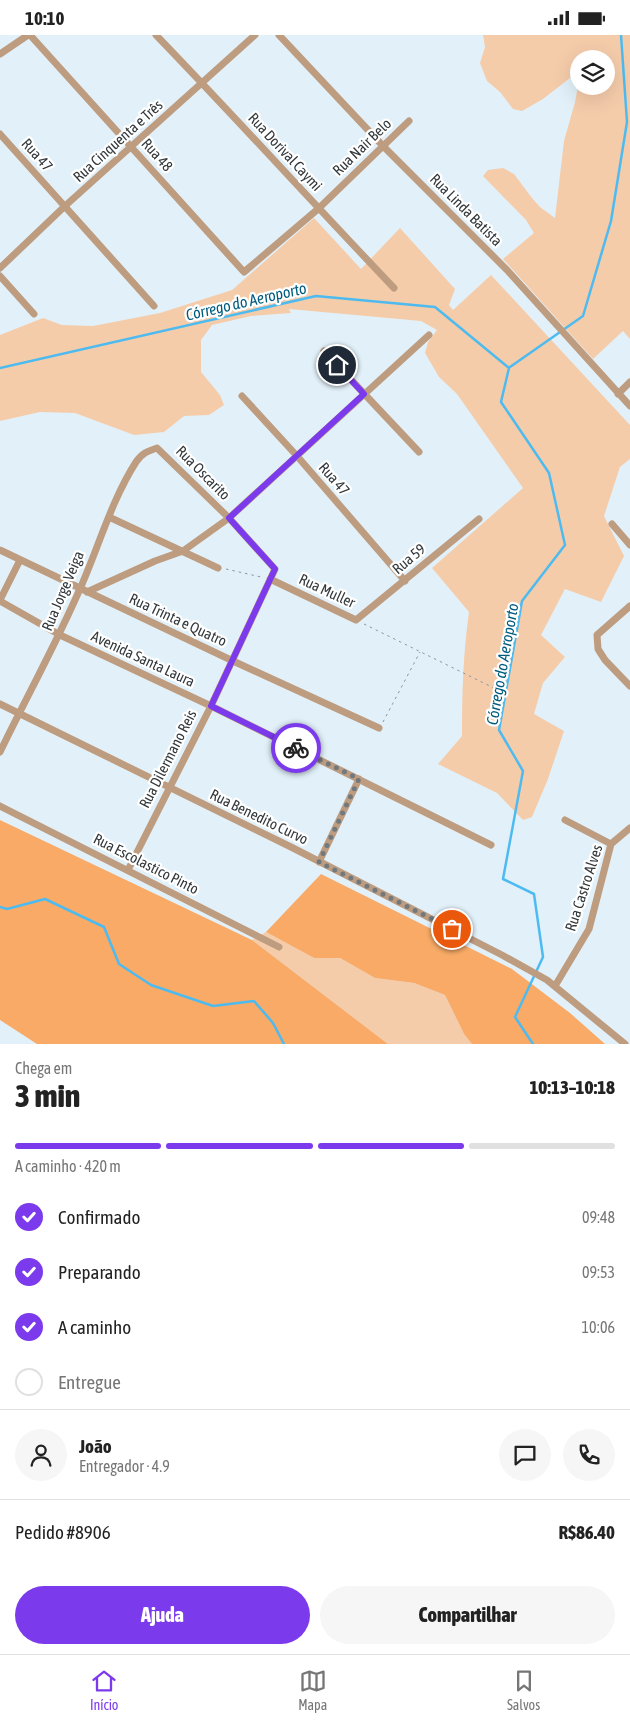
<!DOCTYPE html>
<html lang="pt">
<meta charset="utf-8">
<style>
:root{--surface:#fff;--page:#f6f6f6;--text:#222;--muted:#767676;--line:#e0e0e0;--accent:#7c3aed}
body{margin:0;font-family:"Asap Condensed",sans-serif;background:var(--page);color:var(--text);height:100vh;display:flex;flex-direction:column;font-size:19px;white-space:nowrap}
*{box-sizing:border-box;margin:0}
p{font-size:16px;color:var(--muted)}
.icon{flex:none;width:28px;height:28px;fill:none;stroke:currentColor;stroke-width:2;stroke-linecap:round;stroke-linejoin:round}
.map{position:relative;height:1009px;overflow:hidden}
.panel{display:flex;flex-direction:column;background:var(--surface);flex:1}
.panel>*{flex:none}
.tools{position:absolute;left:570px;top:15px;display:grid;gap:10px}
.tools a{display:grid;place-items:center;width:45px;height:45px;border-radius:50%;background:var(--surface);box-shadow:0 5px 20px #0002;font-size:25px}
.pin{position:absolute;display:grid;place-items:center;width:42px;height:42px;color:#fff;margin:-21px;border:2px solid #fff;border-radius:50%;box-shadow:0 1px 5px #0007}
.courier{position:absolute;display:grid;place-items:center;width:50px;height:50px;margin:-25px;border:4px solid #7c3aed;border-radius:50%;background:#fff;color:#222;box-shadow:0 1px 6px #0007}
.headline em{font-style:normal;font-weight:800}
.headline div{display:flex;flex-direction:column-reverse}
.headline{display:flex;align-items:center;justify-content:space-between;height:85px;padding:0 15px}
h1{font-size:32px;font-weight:800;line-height:38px}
.bar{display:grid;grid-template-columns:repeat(4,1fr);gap:8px 5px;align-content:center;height:60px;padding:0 15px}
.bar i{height:6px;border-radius:4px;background:var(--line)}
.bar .selected{background:var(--accent)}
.bar p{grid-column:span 4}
.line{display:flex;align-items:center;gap:12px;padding:0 15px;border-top:1px solid var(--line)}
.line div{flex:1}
.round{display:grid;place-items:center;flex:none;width:52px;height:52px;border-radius:26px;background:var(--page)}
ol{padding:0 15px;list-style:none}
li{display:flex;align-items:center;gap:15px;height:55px}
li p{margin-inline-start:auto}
li .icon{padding:5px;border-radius:50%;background:var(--accent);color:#fff;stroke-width:4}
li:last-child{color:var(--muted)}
li i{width:28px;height:28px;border:2px solid var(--line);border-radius:50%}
.button{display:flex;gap:10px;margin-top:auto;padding:10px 15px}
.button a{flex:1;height:58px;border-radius:30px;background:var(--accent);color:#fff;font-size:20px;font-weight:800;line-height:58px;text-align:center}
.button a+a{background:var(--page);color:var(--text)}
.status{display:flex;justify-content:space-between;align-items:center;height:35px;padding:0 25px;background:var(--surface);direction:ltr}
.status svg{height:14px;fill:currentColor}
.dock{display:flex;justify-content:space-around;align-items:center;height:70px;border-top:1px solid var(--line);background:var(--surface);font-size:14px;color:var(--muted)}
.dock a{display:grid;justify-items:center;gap:2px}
.dock .selected{color:var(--accent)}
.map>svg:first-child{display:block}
.green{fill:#f5ccaa}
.forest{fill:#f8aa66}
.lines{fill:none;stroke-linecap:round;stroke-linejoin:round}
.stream{stroke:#4dbbf0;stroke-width:2.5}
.path{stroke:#8c969c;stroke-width:1;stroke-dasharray:2.5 4;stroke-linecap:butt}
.street{stroke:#be9c80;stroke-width:7}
.done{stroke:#70797e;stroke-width:5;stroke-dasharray:0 9}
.route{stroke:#7c3aed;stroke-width:6}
.labels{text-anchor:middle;stroke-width:4.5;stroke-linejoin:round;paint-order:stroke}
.street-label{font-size:15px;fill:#32383b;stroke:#fff}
.water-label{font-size:16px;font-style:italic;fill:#005c7f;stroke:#fff}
</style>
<div class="status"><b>10:10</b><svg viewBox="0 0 49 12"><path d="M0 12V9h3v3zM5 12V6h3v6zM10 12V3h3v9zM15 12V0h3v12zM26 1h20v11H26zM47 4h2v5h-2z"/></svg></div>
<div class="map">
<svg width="630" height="1009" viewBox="0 0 630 1009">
<rect width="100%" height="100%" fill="#e2f1f9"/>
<path class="green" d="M 483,0 L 630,0 L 630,304 L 623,296 L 593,324 L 503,224 L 534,198 L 526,185 L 483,141 L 488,135 L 503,133 L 514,139 L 532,163 L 540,172 L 555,183 L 564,106 L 575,67 L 579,46 L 579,51 L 606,51 L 606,24 L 579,24 L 579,36 L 543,64 L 522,76 L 513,74 L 500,57 L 487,46 L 480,28 L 485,12 Z
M 314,183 L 361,234 L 400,193 L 455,254 L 449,270 L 453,275 L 491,240 L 630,390 L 630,424 L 620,432 L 604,481 L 624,521 L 601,567 L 565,554 L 541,600 L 565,622 L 543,648 L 534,679 L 564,696 L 548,744 L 532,782 L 523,785 L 497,758 L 438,729 L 462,701 C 462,659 463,619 469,577 L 432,533 L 523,453 L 457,359 L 439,342 L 425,318 L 428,307 L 437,295 L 421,286 L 289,274 L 291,278 L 251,281 L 212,290 L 201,305 L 201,337 L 220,360 L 224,370 L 209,380 L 184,381 L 164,397 L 134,400 L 75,378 L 40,377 L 0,386 L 0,300 L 43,283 L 62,290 L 93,291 L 160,278 L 232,255 Z
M 266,897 L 314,923 L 340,923 L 375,943 L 414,948 L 445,960 L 464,999 L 472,1009 L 388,1009 L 252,905 Z"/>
<path class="forest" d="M 0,785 L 252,905 L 388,1009 L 37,1009 L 0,985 Z
M 321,839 L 512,934 L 570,978 L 605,1009 L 472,1009 L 464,999 L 445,960 L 414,948 L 375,943 L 340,923 L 314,923 L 266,897 Z"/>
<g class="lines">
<path class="stream" d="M 510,332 L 583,281 L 611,186 L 627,87 L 621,0
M 0,333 L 316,261 L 435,272 L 509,333 L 501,367 L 549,438 L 565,510 L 522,566 L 499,695 L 523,736 L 503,844 L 534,859 L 543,922 L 515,982 L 533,1009
M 0,872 L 7,874 L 45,864 L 104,892 L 119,929 L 151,950 L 213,971 L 254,966 L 273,988 L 284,1009"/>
<path class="path" d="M 226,534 L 261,542
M 364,589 L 500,656
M 383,687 L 420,617"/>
<path class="street" d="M 30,0 L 244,237 L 318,174 L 409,86
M 156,0 C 236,83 314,169 394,253
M 279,0 L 383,111 L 507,235 L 630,371
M 0,19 L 28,0
M 0,99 L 154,271
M 0,233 L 65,171 L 255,0
M 0,241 L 34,279
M 324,316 L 419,417
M 618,359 L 630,347
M 242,361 L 297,421 L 405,546
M 109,482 L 218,533
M 612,489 L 630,510
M 0,515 L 233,626 L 379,693
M 270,544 L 356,585 L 479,484
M 87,557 L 155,526 L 183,516 L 229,483 L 429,300
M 0,565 L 20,525
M 0,566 L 60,600 L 211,671 L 491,810
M 630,571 L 597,600 L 598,614 L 605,625 L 630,651
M 0,669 L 291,812 L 502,920 L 547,945 L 625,1009
M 0,717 C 26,663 55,611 79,556 C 98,514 111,466 136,427 C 142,418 148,416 157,413 L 229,483 L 275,534 L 211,671 L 128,835
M 0,771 L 279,912
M 565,785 L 611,809
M 319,827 L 359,744
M 555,951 L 589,894 L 611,809 L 630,793"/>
</g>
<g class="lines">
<path class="done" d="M 296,713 L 359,744 L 319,827 L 452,894"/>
<path class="route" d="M 296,713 L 211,671 L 275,534 L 229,483 L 364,359 L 337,330"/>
</g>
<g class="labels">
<g class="street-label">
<text transform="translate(118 106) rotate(-42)" y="5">Rua Cinquenta e Três</text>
<text transform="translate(362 112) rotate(-44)" y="5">Rua Nair Belo</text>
<text transform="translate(285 117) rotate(47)" y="5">Rua Dorival Caymi</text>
<text transform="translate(37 120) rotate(48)" y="5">Rua 47</text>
<text transform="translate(157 120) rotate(48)" y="5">Rua 48</text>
<text transform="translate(466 175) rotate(45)" y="5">Rua Linda Batista</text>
<text transform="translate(203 438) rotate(45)" y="5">Rua Oscarito</text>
<text transform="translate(334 444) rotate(49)" y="5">Rua 47</text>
<text transform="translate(409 524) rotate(-40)" y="5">Rua 59</text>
<text transform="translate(63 556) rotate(-67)" y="5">Rua Jorge Veiga</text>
<text transform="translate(327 556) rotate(25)" y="5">Rua Muller</text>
<text transform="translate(178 585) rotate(25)" y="5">Rua Trinta e Quatro</text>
<text transform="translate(143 624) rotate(25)" y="5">Avenida Santa Laura</text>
<text transform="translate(168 724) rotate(-63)" y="5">Rua Dilermano Reis</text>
<text transform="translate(259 782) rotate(26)" y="5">Rua Benedito Curvo</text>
<text transform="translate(146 829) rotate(27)" y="5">Rua Escolastico Pinto</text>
<text transform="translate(584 853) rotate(-72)" y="5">Rua Castro Alves</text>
</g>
<g class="water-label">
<text transform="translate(246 266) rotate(-13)" y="6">Córrego do Aeroporto</text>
<text transform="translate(502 629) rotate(-80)" y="6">Córrego do Aeroporto</text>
</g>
</g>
</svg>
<div class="tools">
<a><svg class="icon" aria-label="layers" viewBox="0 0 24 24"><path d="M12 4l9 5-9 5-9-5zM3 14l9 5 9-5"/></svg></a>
</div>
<div class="pin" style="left:452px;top:894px;background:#ea580c"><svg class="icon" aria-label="bag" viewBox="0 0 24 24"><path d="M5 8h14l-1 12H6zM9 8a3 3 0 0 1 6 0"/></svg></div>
<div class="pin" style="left:337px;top:330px;background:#1f2937"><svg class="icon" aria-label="home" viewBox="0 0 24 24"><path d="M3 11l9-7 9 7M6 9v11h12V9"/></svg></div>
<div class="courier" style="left:296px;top:713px"><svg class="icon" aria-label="bike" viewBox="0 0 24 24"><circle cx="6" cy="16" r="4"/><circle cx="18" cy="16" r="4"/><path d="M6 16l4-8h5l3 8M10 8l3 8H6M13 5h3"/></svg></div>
</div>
<section class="panel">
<div class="headline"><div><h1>3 min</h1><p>Chega em</p></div><em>10:13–10:18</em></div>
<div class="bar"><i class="selected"></i><i class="selected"></i><i class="selected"></i><i></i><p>A caminho · 420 m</p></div>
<ol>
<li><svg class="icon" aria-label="check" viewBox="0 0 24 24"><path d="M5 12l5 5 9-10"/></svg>Confirmado<p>09:48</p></li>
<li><svg class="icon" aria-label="check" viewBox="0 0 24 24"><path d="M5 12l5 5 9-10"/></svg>Preparando<p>09:53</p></li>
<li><svg class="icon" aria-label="check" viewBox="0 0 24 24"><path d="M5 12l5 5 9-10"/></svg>A caminho<p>10:06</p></li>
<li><i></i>Entregue</li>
</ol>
<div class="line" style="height:90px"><a class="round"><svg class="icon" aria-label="person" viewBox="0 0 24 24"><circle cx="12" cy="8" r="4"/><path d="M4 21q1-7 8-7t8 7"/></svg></a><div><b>João</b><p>Entregador · 4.9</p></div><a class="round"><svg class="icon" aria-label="chat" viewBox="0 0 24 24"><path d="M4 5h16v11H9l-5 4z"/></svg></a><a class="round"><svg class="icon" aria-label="phone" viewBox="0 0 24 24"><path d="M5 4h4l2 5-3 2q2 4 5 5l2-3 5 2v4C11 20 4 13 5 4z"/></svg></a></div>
<div class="line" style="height:65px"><div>Pedido #8906</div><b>R$86.40</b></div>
<div class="button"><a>Ajuda</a><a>Compartilhar</a></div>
</section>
<nav class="dock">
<a class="selected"><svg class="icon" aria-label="home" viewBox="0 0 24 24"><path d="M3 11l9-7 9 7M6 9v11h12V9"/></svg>Início</a>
<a><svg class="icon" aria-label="map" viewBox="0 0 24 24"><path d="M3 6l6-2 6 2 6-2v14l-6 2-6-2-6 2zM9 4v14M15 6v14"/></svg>Mapa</a>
<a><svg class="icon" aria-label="saved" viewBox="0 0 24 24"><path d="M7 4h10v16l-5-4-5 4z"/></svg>Salvos</a>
</nav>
